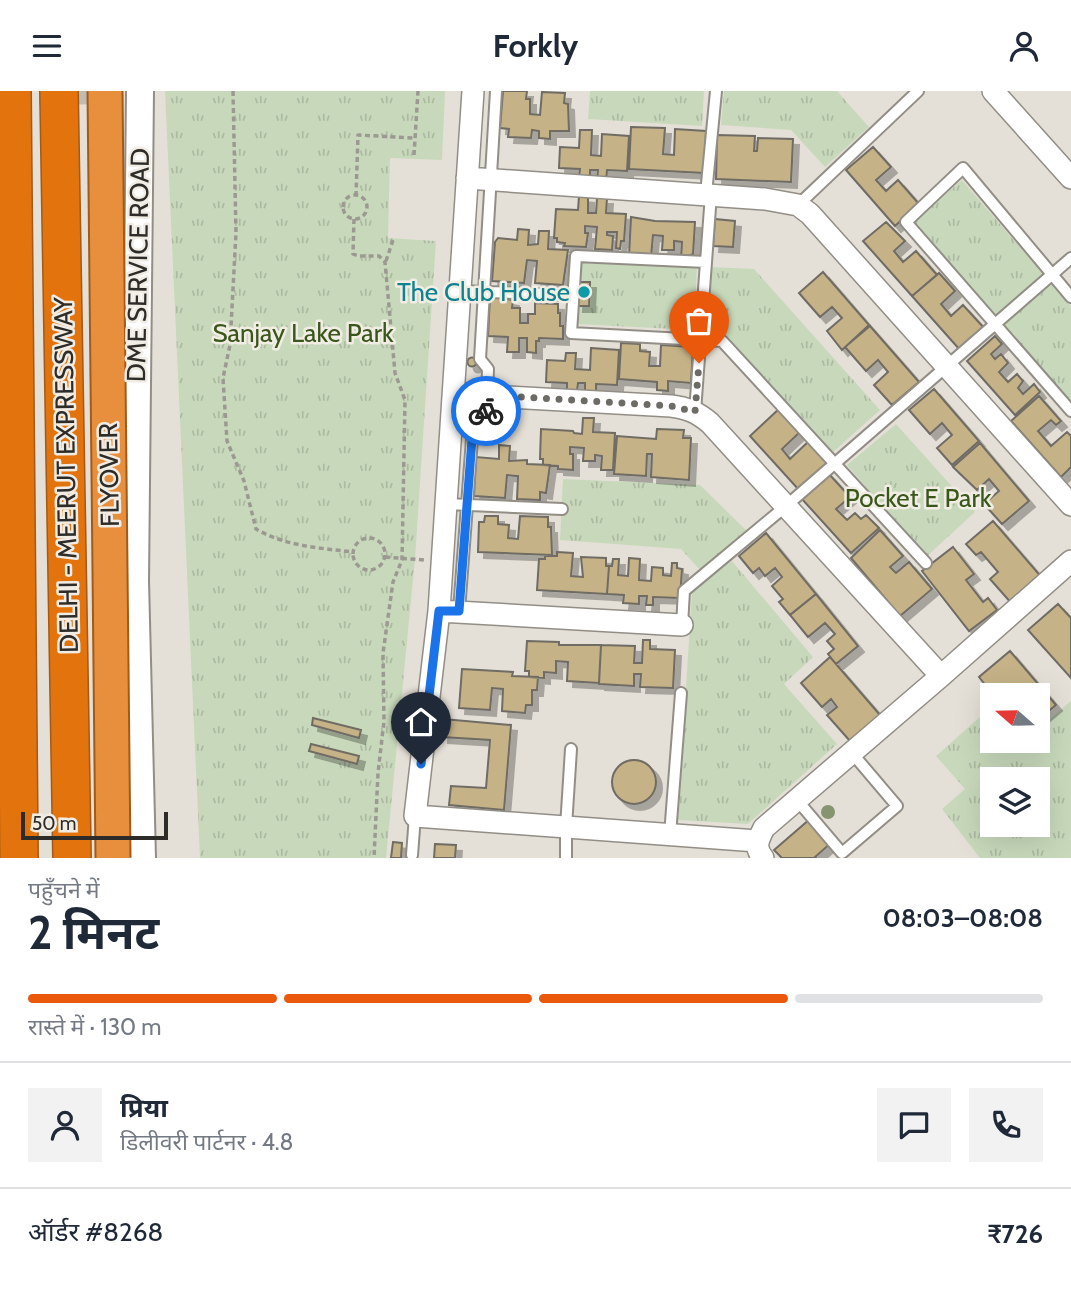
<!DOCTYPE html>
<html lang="hi">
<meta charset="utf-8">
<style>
:root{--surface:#fff;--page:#f2f2f3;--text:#1f2937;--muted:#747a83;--line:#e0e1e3;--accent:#ea580c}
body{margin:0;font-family:Cabin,"Noto Sans Devanagari",sans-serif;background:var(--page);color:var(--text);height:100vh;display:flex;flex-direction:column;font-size:26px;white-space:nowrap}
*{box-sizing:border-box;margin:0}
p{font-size:23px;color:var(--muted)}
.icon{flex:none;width:38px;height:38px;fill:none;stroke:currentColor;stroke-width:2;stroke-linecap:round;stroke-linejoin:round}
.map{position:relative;height:767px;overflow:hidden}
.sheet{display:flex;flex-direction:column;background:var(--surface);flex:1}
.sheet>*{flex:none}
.needle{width:46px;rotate:290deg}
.controls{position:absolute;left:980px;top:592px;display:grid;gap:14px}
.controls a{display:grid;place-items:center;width:70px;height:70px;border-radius:0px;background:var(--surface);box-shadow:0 7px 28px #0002;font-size:35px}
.scale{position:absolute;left:21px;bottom:18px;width:147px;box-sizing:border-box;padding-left:7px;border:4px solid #2d2c28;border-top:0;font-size:19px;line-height:24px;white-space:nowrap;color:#2d2c28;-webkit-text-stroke:5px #f1ede4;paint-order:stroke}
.pin{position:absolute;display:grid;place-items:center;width:60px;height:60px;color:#fff;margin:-72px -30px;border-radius:50% 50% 50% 0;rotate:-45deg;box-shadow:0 0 7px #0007}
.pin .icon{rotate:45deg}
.courier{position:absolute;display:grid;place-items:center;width:70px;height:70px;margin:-35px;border:5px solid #1a73e8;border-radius:50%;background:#fff;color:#222;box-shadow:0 2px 9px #0007}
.head em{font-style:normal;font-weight:700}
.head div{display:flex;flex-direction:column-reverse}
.head{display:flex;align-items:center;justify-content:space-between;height:119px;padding:0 28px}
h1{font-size:46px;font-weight:700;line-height:52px}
.bar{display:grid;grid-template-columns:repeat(4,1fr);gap:10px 7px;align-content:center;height:84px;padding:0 28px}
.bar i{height:9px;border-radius:5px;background:var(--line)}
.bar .current{background:var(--accent)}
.bar p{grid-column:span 4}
.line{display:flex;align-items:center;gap:18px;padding:0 28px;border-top:2px solid var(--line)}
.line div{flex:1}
.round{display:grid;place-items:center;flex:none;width:74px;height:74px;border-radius:0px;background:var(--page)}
header{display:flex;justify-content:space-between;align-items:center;height:91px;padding:0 28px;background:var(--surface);font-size:32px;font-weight:700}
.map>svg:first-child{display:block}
.park{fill:url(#park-tufts);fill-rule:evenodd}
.building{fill:#c5b287;stroke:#6f6c64;stroke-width:2;filter:url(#shadow)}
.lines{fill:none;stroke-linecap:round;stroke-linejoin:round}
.tertiary-tunnel{stroke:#bfbcb4;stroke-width:26;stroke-dasharray:26 13;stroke-linecap:butt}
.service-casing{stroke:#928e86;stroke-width:14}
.minor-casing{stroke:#928e86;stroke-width:24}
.tertiary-casing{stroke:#928e86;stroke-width:30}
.motorway-casing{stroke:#a35a16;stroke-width:40}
.path{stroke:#9c9992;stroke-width:3.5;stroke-dasharray:5 3.5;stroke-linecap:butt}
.service{stroke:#fff;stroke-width:10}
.minor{stroke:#fff;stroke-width:21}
.tertiary{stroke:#fff;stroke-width:26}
.motorway{stroke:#e2730d;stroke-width:37}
.trunk-bridge-casing{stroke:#a35a16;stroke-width:37;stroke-linecap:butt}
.trunk-bridge{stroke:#e88f3e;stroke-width:33}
.tree{fill:#869470}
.done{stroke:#6d6b65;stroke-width:7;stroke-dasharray:0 12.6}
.route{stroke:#1a73e8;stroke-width:9}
.culture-dot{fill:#0f9aa8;stroke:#f1ede4;stroke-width:2.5}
.labels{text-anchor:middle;stroke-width:5;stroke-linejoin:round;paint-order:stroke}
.street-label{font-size:26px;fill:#2d2c28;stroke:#f1ede4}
.culture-label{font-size:26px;fill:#0d838f;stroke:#f1ede4;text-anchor:end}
.park-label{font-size:26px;fill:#39561b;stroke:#f1ede4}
</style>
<header><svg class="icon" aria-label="menu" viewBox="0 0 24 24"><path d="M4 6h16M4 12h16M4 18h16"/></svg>Forkly<svg class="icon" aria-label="person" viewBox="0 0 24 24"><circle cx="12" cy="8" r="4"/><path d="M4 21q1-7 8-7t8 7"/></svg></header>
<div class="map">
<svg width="1071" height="767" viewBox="0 0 1071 767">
<defs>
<pattern id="park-tufts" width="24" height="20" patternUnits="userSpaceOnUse" patternTransform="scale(1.75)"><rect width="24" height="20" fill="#c8d9bb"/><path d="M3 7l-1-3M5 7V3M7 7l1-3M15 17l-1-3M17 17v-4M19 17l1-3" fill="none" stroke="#acbaa1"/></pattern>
<filter id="shadow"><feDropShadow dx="6" dy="6" stdDeviation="0" flood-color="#0004"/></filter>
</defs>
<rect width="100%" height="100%" fill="#e4e0d7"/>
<path class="park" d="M 165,0 L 445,0 L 442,69 L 390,67 L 388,147 L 436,150 L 415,468 L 386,767 L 200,767 Z
M 590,0 L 704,0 L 702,35 L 588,28 Z
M 724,0 L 837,0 L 869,36 L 825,76 L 791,39 L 721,34 Z
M 962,89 L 1043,183 L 994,225 L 913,132 Z
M 580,169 L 697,175 L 694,239 L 576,233 Z
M 711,176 L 754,178 L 880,319 L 832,362 L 723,245 L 707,242 Z
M 1050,191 L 1071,215 L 1071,314 L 1001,234 Z
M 896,333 L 975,421 L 926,466 L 847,374 Z
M 563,388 L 700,394 L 749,442 L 701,480 L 681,458 L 560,449 Z
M 732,470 L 813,566 L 784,593 L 837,653 L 748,733 L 678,729 L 692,499 Z
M 1071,610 L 1071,767 L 980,767 L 942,718 L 965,698 L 936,665 L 989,618 L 992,622 L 992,649 L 1013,649 L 1018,654 L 1024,649 L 1038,649 L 1038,638 ZM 992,688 L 1038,688 L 1038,733 L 992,733 Z"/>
<path class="building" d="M 503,0 L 527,0 L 526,8 L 530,8 L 530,23 L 540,24 L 542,1 L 565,2 L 564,12 L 568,13 L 569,40 L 550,40 L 550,48 L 539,47 L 539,40 L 532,39 L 531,47 L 508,46 L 509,38 L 500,37 Z
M 631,36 L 665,37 L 663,63 L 674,64 L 675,38 L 706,40 L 704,82 L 629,78 Z
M 580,39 L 592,39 L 591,64 L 601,65 L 602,43 L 629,45 L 627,80 L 607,79 L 606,91 L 597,91 L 598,79 L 590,79 L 590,86 L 579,86 L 580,78 L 559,77 L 560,56 L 579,57 Z
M 717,44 L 755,45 L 754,60 L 757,60 L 758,47 L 793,48 L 791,91 L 716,88 Z
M 873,56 L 891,76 L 876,89 L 886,100 L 898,89 L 919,113 L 895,135 L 846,79 Z
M 579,105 L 588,106 L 588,122 L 596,122 L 597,107 L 607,107 L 606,122 L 626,123 L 624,150 L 621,150 L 620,158 L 616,157 L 617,141 L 607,141 L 607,144 L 613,145 L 612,159 L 595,158 L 597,136 L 585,135 L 585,142 L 588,142 L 586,156 L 564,155 L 565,152 L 557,151 L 557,147 L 554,147 L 556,118 L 578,119 Z
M 631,126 L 655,130 L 695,131 L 693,163 L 681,168 L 682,151 L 674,150 L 674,159 L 662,159 L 663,145 L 653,144 L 651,166 L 629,165 Z
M 715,128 L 735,130 L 733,156 L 713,155 Z
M 886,131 L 905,150 L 894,160 L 903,171 L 916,160 L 937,184 L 912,205 L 863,150 Z
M 518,138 L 529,139 L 528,154 L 538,153 L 539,140 L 549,140 L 548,158 L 568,159 L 563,194 L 535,192 L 537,170 L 527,169 L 524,192 L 492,190 L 495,151 L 498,147 L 517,149 Z
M 823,181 L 869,234 L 842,259 L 827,240 L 842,227 L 832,216 L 820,226 L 799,202 Z
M 939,182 L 955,200 L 941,213 L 951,225 L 963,214 L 984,237 L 960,259 L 912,205 Z
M 578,191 L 590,191 L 589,215 L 577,215 Z
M 490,205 L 513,209 L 512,217 L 520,217 L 520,232 L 528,232 L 528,223 L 535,223 L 535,212 L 558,213 L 558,222 L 560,222 L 560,235 L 563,235 L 563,248 L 539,247 L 539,250 L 536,250 L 536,262 L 527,261 L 527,247 L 519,247 L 519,261 L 507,261 L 508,246 L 488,245 Z
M 870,235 L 919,291 L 892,314 L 874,294 L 888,281 L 878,269 L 866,280 L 845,256 Z
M 995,245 L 1002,253 L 991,263 L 995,268 L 1001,263 L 1008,272 L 999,281 L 1008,291 L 1017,283 L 1023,290 L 1018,297 L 1023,303 L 1034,293 L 1040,301 L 1015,324 L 967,270 Z
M 621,252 L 640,253 L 640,260 L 650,261 L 649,275 L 660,275 L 661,254 L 693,256 L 691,292 L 668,290 L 668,300 L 657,299 L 657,291 L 619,288 Z
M 591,257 L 619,259 L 617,294 L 596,293 L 596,301 L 585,300 L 585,292 L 578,292 L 577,300 L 567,299 L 567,292 L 546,291 L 547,269 L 565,270 L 566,262 L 576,262 L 575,278 L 590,279 Z
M467.5 271a4.5 4.5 0 1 1 9 0a4.5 4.5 0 1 1-9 0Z
M 934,298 L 979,350 L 952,374 L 937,357 L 952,344 L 942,332 L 930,343 L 909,319 Z
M 1039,305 L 1061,330 L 1056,334 L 1051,329 L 1038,340 L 1051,355 L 1067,341 L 1071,345 L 1071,376 L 1061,386 L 1011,330 Z
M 780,317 L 801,340 L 782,358 L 790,368 L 810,349 L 829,371 L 799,399 L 750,345 Z
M 583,327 L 594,327 L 593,341 L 615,342 L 613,379 L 601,379 L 602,365 L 595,364 L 595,370 L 583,370 L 584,357 L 570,356 L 570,363 L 573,363 L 573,379 L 558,378 L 558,375 L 543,374 L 543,368 L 540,368 L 541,338 L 573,340 L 574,342 L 582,343 Z
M 657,338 L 684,339 L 683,347 L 691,347 L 689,389 L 651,386 L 652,363 L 647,363 L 646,385 L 614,383 L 617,345 L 656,348 Z
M 980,352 L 1029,410 L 1002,433 L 984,413 L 999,400 L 989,388 L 977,399 L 953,376 Z
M 499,354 L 510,355 L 509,370 L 527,369 L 527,373 L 550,374 L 546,402 L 540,401 L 540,409 L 517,408 L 518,385 L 516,385 L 507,384 L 505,407 L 474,405 L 476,366 L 499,368 Z
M 829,383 L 850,406 L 836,418 L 847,429 L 855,422 L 861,428 L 866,424 L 879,437 L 851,462 L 802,408 Z
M 485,425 L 498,425 L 498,433 L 509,434 L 508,447 L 518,448 L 520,425 L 548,426 L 548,436 L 551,436 L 552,464 L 478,461 L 479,431 L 484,431 Z
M 993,430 L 1043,488 L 1013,514 L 990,488 L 998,481 L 981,461 L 976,464 L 966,453 Z
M 880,439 L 903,465 L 890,476 L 896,482 L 909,471 L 932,498 L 900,525 L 851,467 Z
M 766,442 L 816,503 L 790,524 L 779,511 L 783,508 L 772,495 L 782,486 L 775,477 L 765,485 L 759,477 L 753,482 L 739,465 Z
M 953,456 L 974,483 L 966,489 L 983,511 L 988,507 L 997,519 L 969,540 L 922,480 Z
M 557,461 L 573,462 L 571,485 L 583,486 L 581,466 L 606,467 L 606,475 L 609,475 L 607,503 L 537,499 L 539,468 L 545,468 L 545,465 L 557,465 Z
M 629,467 L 640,468 L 639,489 L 651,490 L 652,476 L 663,477 L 663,484 L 671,485 L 672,472 L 677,472 L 677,477 L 682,478 L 680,507 L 653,506 L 653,514 L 646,514 L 647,505 L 639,505 L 639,513 L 623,512 L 624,504 L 607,503 L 609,475 L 612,475 L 613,468 L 619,468 L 618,484 L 628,485 Z
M 816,503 L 858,555 L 836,573 L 828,563 L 834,558 L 827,550 L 835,543 L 825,532 L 808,546 L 790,524 Z
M 1058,513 L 1071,527 L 1071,587 L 1028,539 Z
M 643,549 L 650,549 L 650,558 L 675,559 L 673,597 L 640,596 L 641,583 L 634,583 L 634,595 L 599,593 L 601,554 L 635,555 L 634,572 L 642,572 Z
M 527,550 L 559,551 L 559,554 L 601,554 L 599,592 L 567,590 L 568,571 L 556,570 L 556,582 L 544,581 L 544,587 L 529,586 L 529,580 L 525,580 Z
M 1010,560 L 1056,614 L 1038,629 L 1038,604 L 993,604 L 979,586 Z
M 830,566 L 880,624 L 850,650 L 827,624 L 837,616 L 831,608 L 822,616 L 801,592 Z
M 462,578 L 513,581 L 512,585 L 538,586 L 537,599 L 532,599 L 532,614 L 526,614 L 525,622 L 502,620 L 503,598 L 492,597 L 490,619 L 459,617 Z
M 313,627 L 361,639 L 359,647 L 312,634 Z
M 443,628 L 511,634 L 504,719 L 449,714 L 451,695 L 486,697 L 490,649 L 442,646 Z
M 311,653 L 359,665 L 357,673 L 309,660 Z
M612 691a22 22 0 1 1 44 0a22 22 0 1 1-44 0Z
M 810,728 L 831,752 L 815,766 L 816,767 L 782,767 L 774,759 Z
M 393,751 L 402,752 L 401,767 L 391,767 Z
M 435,753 L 456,754 L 455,767 L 434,767 Z"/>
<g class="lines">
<path class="tertiary-tunnel" d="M 0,2 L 106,0"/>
<defs>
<path id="service" d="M 706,103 L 716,0
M 798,114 L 918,0
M 706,171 L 576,165 L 571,242 L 722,250 L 926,472
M 460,200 L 573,204
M 1071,206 L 963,77 L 906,131 L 1071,320
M 695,321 L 711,103
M 446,413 L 562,418
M 459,520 L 472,348 L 486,332 L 488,278 L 480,268 L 496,0
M 682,534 L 684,500 L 786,415 L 1071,167
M 797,709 L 842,762 L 897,715 L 852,662
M 670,744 L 681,602
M 412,764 L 415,725
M 566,767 L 566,736 L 571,658"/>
<path id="minor" d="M 473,0 L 439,520 L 415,725 L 757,750
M 993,0 L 1071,87
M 467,87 L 765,108 L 798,114 L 810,123 L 1071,414
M 454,303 L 671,315 C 687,317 697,321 710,332 L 941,585
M 439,520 L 682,534
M 763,767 C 754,756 758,749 764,737 L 941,585 L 1071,470"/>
<path id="tertiary" d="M 140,0 L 135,490 L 142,767"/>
<path id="motorway" d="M 12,0 L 19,767
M 59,0 L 72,767"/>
</defs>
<use href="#service" class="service-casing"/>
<use href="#minor" class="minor-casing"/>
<use href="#tertiary" class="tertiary-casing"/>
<use href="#motorway" class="motorway-casing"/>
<path class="path" d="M 233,0 L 236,142 L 230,254 L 223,287 L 227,350 L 244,390 L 256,438 C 285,455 319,457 353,461
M 414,64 L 418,0
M343 116a12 12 0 1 1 24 0a12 12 0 1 1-24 0Z
M 356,105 L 358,44 L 414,47
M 354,128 L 353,163 L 358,165 L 379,165 L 385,171 L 395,282 L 405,309 L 402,469 L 393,491 L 383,562 L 384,630 L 378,682 L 374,767
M 386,170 L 393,149
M353 463a16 16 0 1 1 32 0a16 16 0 1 1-32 0Z
M 385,466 L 424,469"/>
<use href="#service" class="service"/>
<use href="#minor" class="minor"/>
<use href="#tertiary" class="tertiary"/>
<use href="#motorway" class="motorway"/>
<defs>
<path id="trunk-bridge" d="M 105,0 L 113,767"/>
</defs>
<use href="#trunk-bridge" class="trunk-bridge-casing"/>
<use href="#trunk-bridge" class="trunk-bridge"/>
</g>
<circle class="tree" cx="828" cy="721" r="7"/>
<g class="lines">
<path class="done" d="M 486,320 L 487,304 L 671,315 L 695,321 L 699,272"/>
<path class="route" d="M 421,673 L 439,520 L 459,520 L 472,348 L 486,332 L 486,320"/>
</g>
<circle class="culture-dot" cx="584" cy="201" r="7"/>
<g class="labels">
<g class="street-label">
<text transform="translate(138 174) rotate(-89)" y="9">DME SERVICE ROAD</text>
<text transform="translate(66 384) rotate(-91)" y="9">DELHI - MEERUT EXPRESSWAY</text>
<text transform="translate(109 384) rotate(-91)" y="9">FLYOVER</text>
</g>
<g class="culture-label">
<text x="570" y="210">The Club House</text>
</g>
<g class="park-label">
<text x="303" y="251">Sanjay Lake Park</text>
<text x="918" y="416">Pocket E Park</text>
</g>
</g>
</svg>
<div class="controls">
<a><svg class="needle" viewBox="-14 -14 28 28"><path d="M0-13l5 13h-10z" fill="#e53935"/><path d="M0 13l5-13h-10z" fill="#747a83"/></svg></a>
<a><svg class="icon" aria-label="layers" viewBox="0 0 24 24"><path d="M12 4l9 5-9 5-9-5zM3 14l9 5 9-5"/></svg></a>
</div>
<div class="scale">50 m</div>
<div class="pin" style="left:699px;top:272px;background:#ea580c"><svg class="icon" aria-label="bag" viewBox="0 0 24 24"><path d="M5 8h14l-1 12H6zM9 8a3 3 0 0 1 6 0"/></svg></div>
<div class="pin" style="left:421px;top:673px;background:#1f2937"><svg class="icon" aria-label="home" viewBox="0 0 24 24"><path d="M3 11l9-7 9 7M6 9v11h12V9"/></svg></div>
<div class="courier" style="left:486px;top:320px"><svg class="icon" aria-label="bike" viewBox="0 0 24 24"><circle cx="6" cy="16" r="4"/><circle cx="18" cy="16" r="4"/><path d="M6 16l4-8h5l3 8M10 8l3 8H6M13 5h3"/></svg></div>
</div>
<section class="sheet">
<div class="head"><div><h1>2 मिनट</h1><p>पहुँचने में</p></div><em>08:03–08:08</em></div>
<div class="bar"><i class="current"></i><i class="current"></i><i class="current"></i><i></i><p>रास्ते में · 130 m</p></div>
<div class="line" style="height:126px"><a class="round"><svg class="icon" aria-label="person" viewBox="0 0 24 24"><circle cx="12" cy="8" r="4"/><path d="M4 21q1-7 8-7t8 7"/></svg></a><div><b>प्रिया</b><p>डिलीवरी पार्टनर · 4.8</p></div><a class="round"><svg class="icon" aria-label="chat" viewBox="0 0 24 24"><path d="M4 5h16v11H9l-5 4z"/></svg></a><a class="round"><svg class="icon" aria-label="phone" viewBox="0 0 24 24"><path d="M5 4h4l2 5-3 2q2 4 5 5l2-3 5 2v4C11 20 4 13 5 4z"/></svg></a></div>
<div class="line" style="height:91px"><div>ऑर्डर #8268</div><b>₹726</b></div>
</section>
